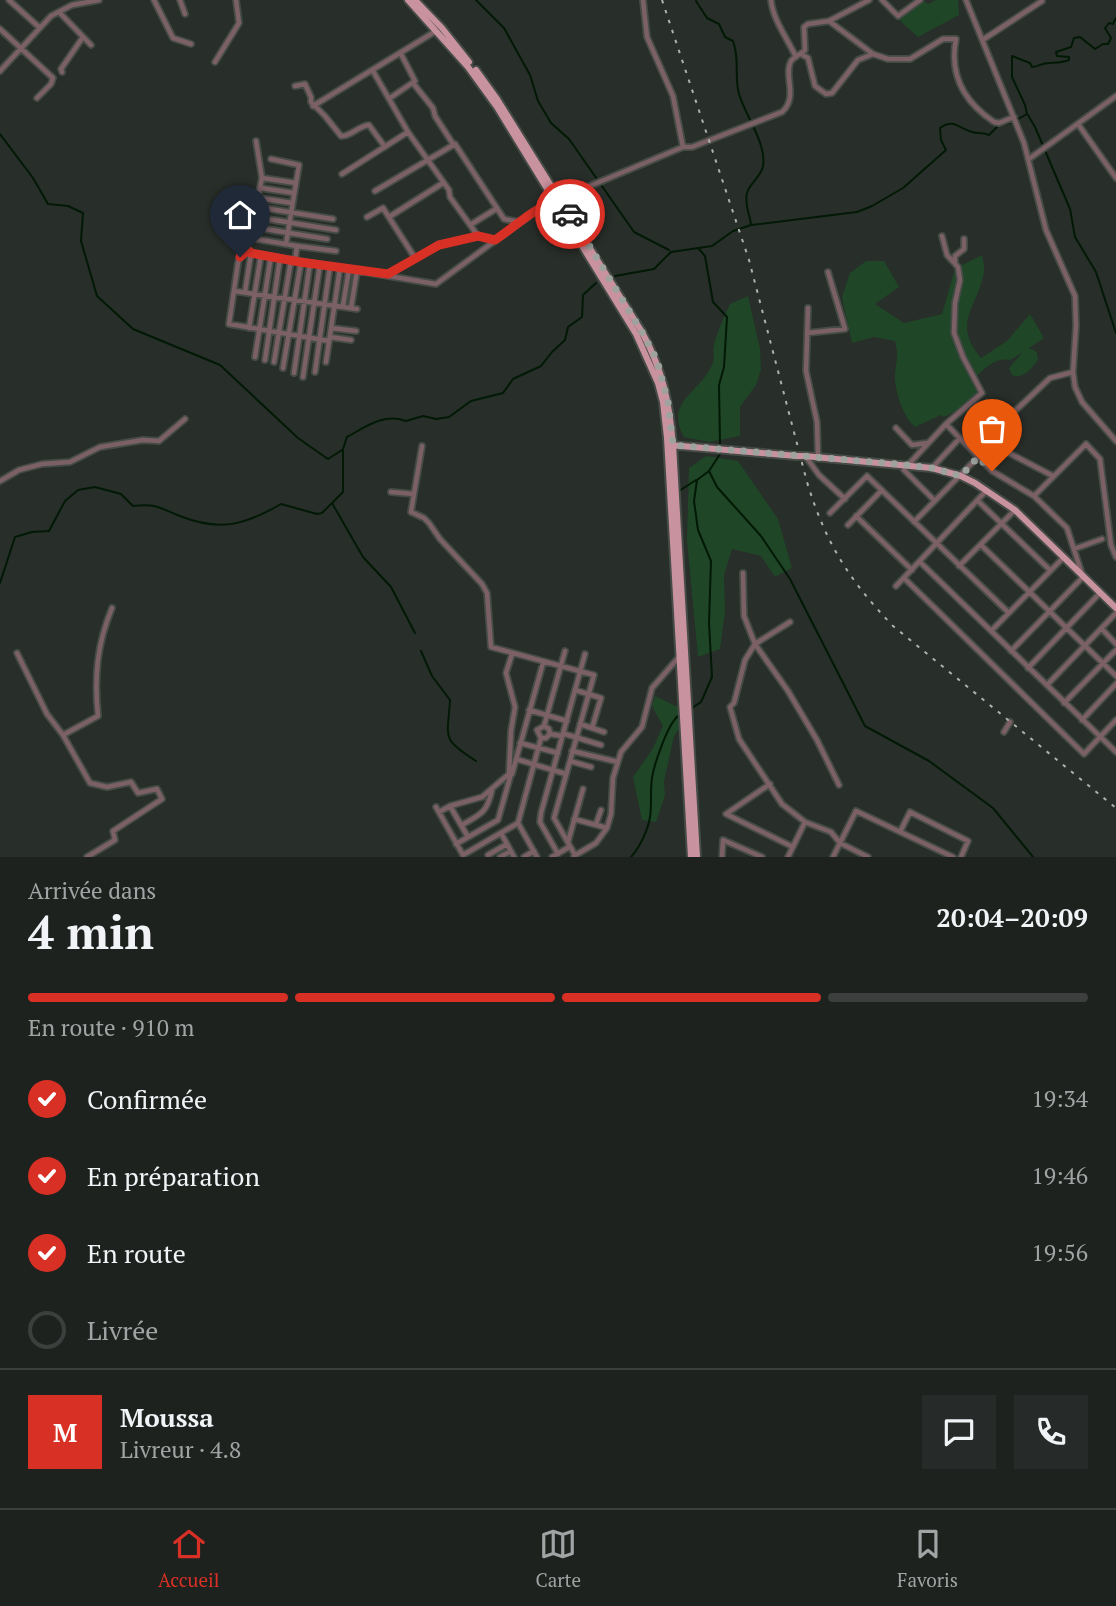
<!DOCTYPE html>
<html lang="fr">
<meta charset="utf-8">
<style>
:root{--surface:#1e221f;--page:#262a28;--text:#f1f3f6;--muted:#a1a4a4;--line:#3c3f3d;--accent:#d93025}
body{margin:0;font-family:"PT Serif",serif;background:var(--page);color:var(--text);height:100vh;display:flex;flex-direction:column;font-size:26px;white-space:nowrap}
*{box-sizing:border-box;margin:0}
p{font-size:23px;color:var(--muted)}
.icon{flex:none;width:38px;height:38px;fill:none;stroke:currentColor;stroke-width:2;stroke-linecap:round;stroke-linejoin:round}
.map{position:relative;height:857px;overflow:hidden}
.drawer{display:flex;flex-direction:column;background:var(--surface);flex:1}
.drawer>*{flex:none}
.pin{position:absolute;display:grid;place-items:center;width:60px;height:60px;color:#fff;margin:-72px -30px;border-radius:50% 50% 50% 0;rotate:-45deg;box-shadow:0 0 7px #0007}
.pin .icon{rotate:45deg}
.courier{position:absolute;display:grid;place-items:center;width:70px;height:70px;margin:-35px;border:5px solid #d93025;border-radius:50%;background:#fff;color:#222;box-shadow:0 2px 9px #0007}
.headline em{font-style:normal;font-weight:700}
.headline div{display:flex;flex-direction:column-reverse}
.headline{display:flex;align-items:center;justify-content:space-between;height:119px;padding:0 28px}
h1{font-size:46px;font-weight:700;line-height:52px}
.bar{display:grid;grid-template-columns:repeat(4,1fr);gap:10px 7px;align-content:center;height:84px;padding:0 28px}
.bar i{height:9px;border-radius:5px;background:var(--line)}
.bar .current{background:var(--accent)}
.bar p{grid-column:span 4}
.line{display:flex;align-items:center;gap:18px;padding:0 28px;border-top:2px solid var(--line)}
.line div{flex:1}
.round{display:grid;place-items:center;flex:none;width:74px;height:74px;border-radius:0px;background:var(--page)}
ol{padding:0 28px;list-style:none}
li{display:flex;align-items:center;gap:21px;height:77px}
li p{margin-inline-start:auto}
li .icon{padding:7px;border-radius:50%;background:var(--accent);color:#fff;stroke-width:4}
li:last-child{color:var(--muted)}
li i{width:38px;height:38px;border:4px solid var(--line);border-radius:50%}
.menu{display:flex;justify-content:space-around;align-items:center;height:98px;border-top:2px solid var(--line);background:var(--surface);font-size:19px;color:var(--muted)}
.menu a{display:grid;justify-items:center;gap:4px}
.menu .current{color:var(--accent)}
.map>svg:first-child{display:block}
.green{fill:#1f4627}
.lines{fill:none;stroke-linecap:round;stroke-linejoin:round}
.stream{stroke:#021906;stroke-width:2}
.minor-casing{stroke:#454b46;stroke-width:8}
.major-casing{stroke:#454b46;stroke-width:10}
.minor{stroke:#7b6066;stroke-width:4.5}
.major{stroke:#c9929f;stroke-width:6}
.rail{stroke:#adb2ae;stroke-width:2;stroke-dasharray:3.5 7;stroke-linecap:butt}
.major-bridge-casing{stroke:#454b46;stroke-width:10;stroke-linecap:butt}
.major-bridge{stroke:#c9929f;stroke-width:6}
.done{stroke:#9ea39f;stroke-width:7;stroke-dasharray:0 12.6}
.route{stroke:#d93025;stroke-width:9}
</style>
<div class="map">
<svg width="1116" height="857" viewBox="0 0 1116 857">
<rect width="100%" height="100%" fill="#282e29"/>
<path class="green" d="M 923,0 L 928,4 L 936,0 L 958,0 L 959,15 L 918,37 L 897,18 Z
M 982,255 C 983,261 985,267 984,272 C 978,307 951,323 981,358 L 1007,341 L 1030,314 L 1044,338 L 1029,348 L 1037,352 L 1038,360 C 1032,368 1023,380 1012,375 L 1009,368 L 1022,353 L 1010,360 C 995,357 984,369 974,379 L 978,395 L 969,404 L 944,417 L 941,415 L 915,427 C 903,416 897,397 895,381 C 894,365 900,360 895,341 L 874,337 L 852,343 L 842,297 L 850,273 L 866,261 L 884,261 L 899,287 L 875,304 L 904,323 L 942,314 L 955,269 Z
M 748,296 L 760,349 L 761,369 L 756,385 L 740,407 L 740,436 L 709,442 L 684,437 C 663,400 704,391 713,362 C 715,356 712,351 714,345 C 717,332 724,317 730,304 Z
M 706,456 L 738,461 L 778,519 L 792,568 L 775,577 L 761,556 L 732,549 L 724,575 L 725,611 L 720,649 L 698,657 L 687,540 L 689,468 Z
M 655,696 L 682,709 L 682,725 L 674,736 L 664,781 L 665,795 L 656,822 L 642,820 L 633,777 L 652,750 L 663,726 L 652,706 Z"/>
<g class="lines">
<path class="stream" d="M 476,0 L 504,28 L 530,75 L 538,101 L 551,123 L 569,139 L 634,232 L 669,250
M 696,1 L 707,18 L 719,24 L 725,37 L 733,41 C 740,59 734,76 739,94 C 745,115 767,144 763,166 C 761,177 749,184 747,193 C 744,204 750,215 751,225
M 1028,115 L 1035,127 L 1070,209 L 1075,237 L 1096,272 L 1116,333
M 0,134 L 33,178 L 48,204 L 68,206 L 83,213 L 81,241 L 97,296 L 133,329 L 220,365 L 298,438 L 328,459 L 342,450
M 699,249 L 705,256 L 713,302 L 727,317 L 724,367 L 719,385 L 720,444
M 615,276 L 654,269 L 671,252 L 712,246 L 733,231 L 751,225 L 857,212 L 872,206 L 903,188 L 946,150 L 941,140 L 940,128 C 954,118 958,128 972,132 C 978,134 982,132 989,135 L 999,125 L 1013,122 L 1027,114 L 1025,105 L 1012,77 L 1012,56 L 1030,63 L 1032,67 C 1036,67 1039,65 1043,64 C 1050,62 1059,64 1069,60 L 1069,57 L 1057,56 L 1056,52 L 1071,47 L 1074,38 L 1080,37 L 1095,49 L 1103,44 L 1108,44 L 1111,38 L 1105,28 L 1109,23 L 1113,24 L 1116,18
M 709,471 L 717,487 L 761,536 L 790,579 L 865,726 L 929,761 L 993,808 L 1033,857
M 679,491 L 696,480
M 332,503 L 363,557 L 391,587 L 415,633
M 0,583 L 15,537 L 32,532 L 49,531 L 65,501 L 78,490 L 95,487 L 121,494 L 133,506 C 156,503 159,508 180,516 C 220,532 245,525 281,504 L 317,514 L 322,513 L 343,492 L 343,449 L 347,437 C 367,426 384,413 406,421 L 423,416 L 436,419 L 449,417 L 471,401 L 503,393 L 513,379 L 541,366 L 552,352 L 565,340 L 568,327 L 582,317 L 583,295 L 596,283
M 421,651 L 432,676 L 450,700 C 448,738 440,738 476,761
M 692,708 L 701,702 L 712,677 L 709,623 L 711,561 L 698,530 L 694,501 L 697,480 L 709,471 L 720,454
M 631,857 C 640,847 648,830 650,817 C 652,805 650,791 652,778 C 654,765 669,719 680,715"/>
<defs>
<path id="minor" d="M 9,0 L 40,28
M 154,0 L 173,38 L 191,44
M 180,0 L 185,14
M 643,0 L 647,37 L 673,96 L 683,147
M 771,0 C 773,20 787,38 796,57
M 882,0 L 898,16 L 920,0
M 966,0 L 1024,143 L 1046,230 L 1075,296 L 1076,326 L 1073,372 L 1075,387 L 1082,402 L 1116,441
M 59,12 L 91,45
M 829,21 L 873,54 L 888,59 L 910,59 L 943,39 L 956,39 C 949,75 964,102 994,122 L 999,123 L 1014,117
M 0,29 L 53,78 L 51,84 L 37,98
M 984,39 L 1042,1
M 801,54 L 808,58 L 815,86 L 826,94 L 832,93 L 858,60 L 873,54
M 215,62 L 239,23 L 236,0
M 0,71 L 51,16 L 72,5 L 99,0
M 373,71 L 408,132 L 449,190 L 450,197 L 478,236
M 62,72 L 61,69 L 83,37
M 413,83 L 433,108 L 435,116 L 453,144
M 295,86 L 305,84 L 311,97 L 311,102 L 325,116 L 341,136 C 350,137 358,126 369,125 L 385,147
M 390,98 L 415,81 L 401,54
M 313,106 L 436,31
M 1078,124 L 1116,178
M 256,141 L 262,178 L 247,248 L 251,253 L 436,284 L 537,210 L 554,201 L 683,147 L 692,147 L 782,112 C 799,97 783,75 791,61 C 794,57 801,54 805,50 L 804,27 L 808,24 L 829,21 L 869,0
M 271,159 L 299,165 L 286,244
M 1029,159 L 1116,96
M 342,174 L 408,132
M 262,178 L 296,183
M 261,188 L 294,193
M 375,191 L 455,144 L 504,219 L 519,222
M 259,198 L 292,203
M 257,207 L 333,219
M 255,217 L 336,230
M 367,217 L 383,208 L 415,258
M 389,217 L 443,183
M 470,225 L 496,209
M 253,227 L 327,239
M 250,238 L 297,246 L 295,261
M 297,246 L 336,251
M 248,250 L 240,256 L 238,263 L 229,324 L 329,341
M 955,262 L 955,256 L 964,249 L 964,239
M 388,274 L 439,245 L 478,236 L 494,240
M 234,291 L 357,309
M 245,292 L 251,253
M 343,306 L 349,269
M 351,308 L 357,271
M 808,308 L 806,371 L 817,422 L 818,457
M 249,328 L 261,255
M 331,328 L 356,331
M 807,333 L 845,329 L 828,272
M 330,337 L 351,340
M 255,357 L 271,256
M 265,360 L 280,258
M 274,362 L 291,260
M 326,362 L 340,268
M 283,368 L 301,262
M 315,372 L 330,266
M 294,373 L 310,263
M 303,377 L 320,264
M 1016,410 L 1050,378 L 1073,372
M 946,424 L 992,471 L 1034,496 L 1067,528 L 1083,577 L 1011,651
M 896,428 L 912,445 L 927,443
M 422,446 L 411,512 L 424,518 L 429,523 L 440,539 L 482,584 L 487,593 L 491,647 L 594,675 L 554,818 L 575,855
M 1009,453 L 1053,476
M 806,457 L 819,475 L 845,499
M 908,465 L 946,424 L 982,393 L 963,357 L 954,333 L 955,303 L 960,280 L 958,267 L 947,255 L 942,236
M 932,468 L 959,439
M 904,470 L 935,501
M 0,481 L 19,470 L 42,464 L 70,462 L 100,447 L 143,440 L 159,441 L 185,419
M 391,492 L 414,494
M 1034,496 L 1086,444 L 1100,459 L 1111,545 L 1116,557
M 978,501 L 1050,570
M 830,513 L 867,476 L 1009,613
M 856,516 L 912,570
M 914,522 L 978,457
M 848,525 L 882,490
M 981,545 L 1116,676
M 1074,549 L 1102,539
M 920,562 L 1116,752
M 959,566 L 1015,510
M 743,573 L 744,616 L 755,644 L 788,691 L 817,740 L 839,785
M 904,578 L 1084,754 L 1116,720
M 896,586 L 987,490
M 790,622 L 755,644 L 745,660 L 734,703 L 730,707 L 739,739 L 782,804 L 805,822 L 831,832 L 840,843 L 868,857
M 1102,629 L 1116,644
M 991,631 L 1064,557
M 17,653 L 47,714 L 63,735
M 1028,668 L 1100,593
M 1047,685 L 1116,613
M 575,690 L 601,698 L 592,728
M 1064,703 L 1116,650
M 529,710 L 567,721
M 1082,720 L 1116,684
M 580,724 L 604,732
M 544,726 L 549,729 L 550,734 L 546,738 L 541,738 L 537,730 L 544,726 L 565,651
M 1004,732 L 1010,722
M 550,734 L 562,736 L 565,734 L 601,745
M 520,743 L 558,753
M 572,751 L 618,762
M 516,759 L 566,774
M 570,761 L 591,767
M 512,774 L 543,663
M 770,784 L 726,814 L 793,847
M 450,806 L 468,837
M 436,807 L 463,855
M 439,812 L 450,806 L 482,797 L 509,774 L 511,731 L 515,707 L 506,673 L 512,654
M 574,819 L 607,828
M 518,823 L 537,857
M 596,824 L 601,810
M 462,825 C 481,814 487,813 492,790
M 900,832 L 910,812 L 968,841 L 961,857
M 501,833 L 514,857
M 568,842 L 583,789
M 456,844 L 498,820 L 511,774
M 558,854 L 540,822 L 541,813 L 585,654
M 463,855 L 518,823 L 541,738
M 488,855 L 507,844
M 574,856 L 596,843 L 607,828 L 611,814 L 613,778 L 621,752 L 642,727 L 652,688 L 679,657
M 87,857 L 115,840 L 113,831 L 162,799 L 157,789 L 138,793 L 131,782 L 107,787 L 90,783 L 63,735 L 98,716 C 94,677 97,644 112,608
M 500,857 L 511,851
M 524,857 L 534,851
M 552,857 L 569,847
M 722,857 L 723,840 L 762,857
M 788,857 L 805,822
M 833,857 L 856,811 L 953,857"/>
<path id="major" d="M 408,0 L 468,67 L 497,107 L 636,334 L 658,383 L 663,402 L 667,438 L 691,857
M 415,0 L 442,28 L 469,62
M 476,70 L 497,99 L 642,332 C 663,371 669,401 673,445 L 697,857
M 670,445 L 797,456
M 804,456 L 932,468 L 961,476 L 975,483 L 1015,510 L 1116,608"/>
</defs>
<use href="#minor" class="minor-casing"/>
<use href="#major" class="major-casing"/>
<use href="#minor" class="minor"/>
<use href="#major" class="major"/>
<path class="rail" d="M 662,0 L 749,260 L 807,482 C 826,544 849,580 893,626 L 1116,808"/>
<defs>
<path id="major-bridge" d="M 797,456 L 804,456"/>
</defs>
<use href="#major-bridge" class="major-bridge-casing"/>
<use href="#major-bridge" class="major-bridge"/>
</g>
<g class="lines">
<path class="done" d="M 570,214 L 642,332 L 657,360 L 668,402 L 673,445 L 908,465 L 932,468 L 961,476 L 978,457 L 992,471"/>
<path class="route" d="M 240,257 L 248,250 L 251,253 L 300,262 L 388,274 L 439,245 L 478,236 L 495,240 C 516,226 536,206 561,199 L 570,214"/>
</g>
</svg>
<div class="pin" style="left:992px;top:471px;background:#ea580c"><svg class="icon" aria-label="bag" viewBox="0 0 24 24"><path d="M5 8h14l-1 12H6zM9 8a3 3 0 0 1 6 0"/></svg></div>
<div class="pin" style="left:240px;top:257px;background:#1f2937"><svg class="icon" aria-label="home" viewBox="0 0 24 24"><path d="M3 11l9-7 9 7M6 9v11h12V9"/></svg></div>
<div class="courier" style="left:570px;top:214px"><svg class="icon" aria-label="car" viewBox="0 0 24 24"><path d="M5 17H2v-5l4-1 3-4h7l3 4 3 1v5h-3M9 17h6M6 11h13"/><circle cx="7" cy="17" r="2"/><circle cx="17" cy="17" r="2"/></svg></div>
</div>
<section class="drawer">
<div class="headline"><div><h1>4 min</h1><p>Arrivée dans</p></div><em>20:04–20:09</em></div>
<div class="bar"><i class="current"></i><i class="current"></i><i class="current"></i><i></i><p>En route · 910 m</p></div>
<ol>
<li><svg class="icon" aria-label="check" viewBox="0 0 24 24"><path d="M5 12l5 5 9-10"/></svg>Confirmée<p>19:34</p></li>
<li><svg class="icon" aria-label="check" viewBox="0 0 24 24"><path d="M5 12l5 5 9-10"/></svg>En préparation<p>19:46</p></li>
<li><svg class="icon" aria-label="check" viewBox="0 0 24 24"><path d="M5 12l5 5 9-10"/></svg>En route<p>19:56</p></li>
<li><i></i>Livrée</li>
</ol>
<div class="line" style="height:126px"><b class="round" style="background:var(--accent);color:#fff">M</b><div><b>Moussa</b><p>Livreur · 4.8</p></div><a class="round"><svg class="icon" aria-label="chat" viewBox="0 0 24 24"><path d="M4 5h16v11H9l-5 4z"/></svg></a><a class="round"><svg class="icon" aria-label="phone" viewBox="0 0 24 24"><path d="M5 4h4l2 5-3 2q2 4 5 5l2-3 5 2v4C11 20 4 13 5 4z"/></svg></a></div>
</section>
<nav class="menu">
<a class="current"><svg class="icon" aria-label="home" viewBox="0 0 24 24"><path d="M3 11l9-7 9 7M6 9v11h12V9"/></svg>Accueil</a>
<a><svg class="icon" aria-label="map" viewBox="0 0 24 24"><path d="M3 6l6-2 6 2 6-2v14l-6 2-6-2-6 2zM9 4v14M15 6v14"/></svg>Carte</a>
<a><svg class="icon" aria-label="saved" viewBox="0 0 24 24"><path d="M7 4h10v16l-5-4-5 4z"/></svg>Favoris</a>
</nav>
